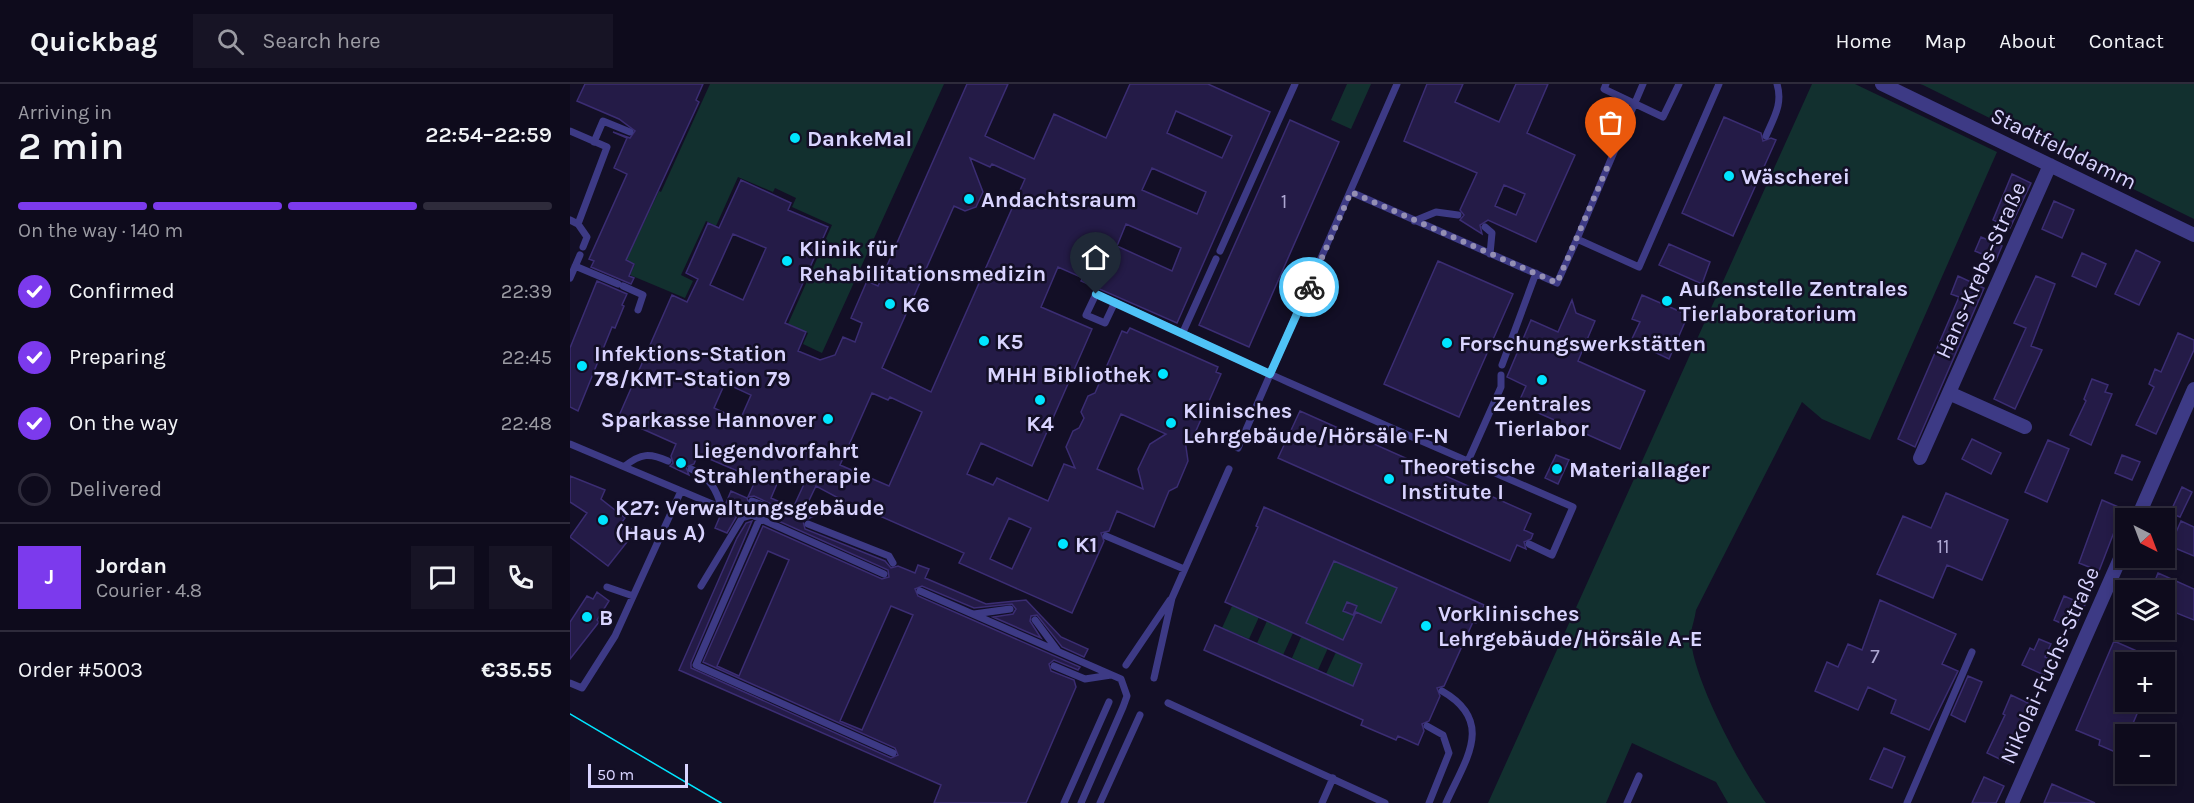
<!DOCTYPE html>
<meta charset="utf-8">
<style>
:root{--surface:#0e0b1c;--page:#171425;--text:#f1f3f6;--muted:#9b9ba3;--line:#2e2b3b;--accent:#7c3aed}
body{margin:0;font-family:Karla,sans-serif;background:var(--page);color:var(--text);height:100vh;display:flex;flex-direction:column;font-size:22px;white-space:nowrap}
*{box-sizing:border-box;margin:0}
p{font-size:20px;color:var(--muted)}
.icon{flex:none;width:33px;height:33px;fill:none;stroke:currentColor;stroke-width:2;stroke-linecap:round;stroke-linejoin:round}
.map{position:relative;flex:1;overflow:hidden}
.drawer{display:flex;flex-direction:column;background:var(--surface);width:570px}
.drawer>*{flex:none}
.needle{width:39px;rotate:138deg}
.buttons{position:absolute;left:1545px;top:424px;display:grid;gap:12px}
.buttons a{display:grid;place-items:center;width:60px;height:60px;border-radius:0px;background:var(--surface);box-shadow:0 3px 9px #0003,0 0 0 2px var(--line);font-size:30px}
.scale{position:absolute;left:18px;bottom:15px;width:100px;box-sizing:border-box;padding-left:6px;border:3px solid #d9d4ff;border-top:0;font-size:16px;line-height:21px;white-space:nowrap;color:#d9d4ff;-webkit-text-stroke:4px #130f26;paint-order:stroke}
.pin{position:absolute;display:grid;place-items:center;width:51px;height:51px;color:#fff;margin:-62px -26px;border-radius:50% 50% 50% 0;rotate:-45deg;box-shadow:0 0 6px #0007}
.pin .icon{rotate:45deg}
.courier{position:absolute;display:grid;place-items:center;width:60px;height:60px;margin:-30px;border:4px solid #4fc3f7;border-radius:50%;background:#fff;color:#222;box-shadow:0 2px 8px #0007}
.headline em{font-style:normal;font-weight:600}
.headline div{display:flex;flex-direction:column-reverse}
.headline{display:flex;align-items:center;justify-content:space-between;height:102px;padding:0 18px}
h1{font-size:39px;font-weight:600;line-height:45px}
.bar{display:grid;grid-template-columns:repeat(4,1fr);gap:9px 6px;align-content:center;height:72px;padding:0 18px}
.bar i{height:8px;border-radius:4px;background:var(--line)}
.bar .on{background:var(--accent)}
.bar p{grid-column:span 4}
.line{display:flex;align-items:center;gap:15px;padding:0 18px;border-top:2px solid var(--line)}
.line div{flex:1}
.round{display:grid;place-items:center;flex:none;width:63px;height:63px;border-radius:0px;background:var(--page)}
ol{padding:0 18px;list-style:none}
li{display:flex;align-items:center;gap:18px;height:66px}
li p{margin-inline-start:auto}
li .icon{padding:6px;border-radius:50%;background:var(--accent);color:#fff;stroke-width:4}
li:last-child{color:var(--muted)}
li i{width:33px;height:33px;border:3px solid var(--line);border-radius:50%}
header{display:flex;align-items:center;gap:36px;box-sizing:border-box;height:84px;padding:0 30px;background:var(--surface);border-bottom:2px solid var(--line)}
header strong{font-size:28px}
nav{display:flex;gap:33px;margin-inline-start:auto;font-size:21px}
.search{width:420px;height:54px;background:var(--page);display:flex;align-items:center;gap:15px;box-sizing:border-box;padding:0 21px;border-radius:0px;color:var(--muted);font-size:22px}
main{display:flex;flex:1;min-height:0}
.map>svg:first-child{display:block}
.green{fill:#12302f}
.building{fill:#241b47;stroke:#3b2d73;stroke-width:1.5;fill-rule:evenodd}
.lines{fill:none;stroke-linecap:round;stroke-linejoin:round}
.lane{stroke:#3d3a85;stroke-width:7}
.street{stroke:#3d3a85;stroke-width:14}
.tram{stroke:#00e5ff;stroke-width:1.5}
.done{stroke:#948fb3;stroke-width:6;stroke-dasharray:0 10.8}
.route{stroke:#4fc3f7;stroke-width:8}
.poi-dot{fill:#00e5ff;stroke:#130f26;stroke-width:2}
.labels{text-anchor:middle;stroke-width:5;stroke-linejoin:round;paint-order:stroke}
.number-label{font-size:20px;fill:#aca6d1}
.poi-label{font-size:22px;font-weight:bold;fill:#d9d4ff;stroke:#130f26;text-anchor:start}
.street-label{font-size:22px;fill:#d9d4ff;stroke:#130f26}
</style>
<header>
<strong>Quickbag</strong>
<div class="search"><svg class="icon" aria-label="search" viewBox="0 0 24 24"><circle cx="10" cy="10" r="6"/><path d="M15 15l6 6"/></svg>Search here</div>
<nav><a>Home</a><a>Map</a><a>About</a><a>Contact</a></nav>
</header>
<main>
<section class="drawer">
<div class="headline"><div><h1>2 min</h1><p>Arriving in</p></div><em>22:54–22:59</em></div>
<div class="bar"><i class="on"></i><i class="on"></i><i class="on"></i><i></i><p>On the way · 140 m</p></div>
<ol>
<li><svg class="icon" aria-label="check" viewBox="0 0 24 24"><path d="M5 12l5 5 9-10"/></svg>Confirmed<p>22:39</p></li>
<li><svg class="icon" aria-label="check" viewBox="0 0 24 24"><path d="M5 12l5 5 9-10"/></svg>Preparing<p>22:45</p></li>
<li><svg class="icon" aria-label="check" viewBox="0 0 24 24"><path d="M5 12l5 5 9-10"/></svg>On the way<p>22:48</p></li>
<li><i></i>Delivered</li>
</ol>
<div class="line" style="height:108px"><b class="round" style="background:var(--accent);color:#fff">J</b><div><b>Jordan</b><p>Courier · 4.8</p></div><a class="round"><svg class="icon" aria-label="chat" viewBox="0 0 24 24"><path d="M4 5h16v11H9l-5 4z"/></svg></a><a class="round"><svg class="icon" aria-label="phone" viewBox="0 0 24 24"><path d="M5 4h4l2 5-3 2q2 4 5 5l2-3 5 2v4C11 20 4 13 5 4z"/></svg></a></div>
<div class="line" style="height:78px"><div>Order #5003</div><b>€35.55</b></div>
</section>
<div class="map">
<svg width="1624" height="719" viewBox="0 0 1624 719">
<rect width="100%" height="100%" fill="#130f26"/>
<path class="green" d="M 140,0 L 374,0 L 252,269 L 233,260 L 238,249 L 218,240 L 262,141 L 222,123 L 226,114 L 205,104 L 203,108 L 168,93 L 146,142 L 136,137 L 111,191 L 123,197 L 115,214 L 60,191 L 65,180 L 56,176 L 89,107 L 91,108 Z
M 777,0 L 801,0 L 781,45 L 761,36 Z
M 1242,0 L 1285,0 L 1427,68 L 1300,356 L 1252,335 L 1232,318 L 1126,526 C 1125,534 1122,542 1121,549 C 1118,587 1173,688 1196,719 L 1158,719 L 1146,698 L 1062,659 L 1036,719 L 918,719 Z
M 1350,0 L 1624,0 L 1624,135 L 1353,1 Z
M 764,477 L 827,504 L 799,567 L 736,539 Z
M 662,522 L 689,533 L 679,555 L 652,544 Z
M 697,537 L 723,549 L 713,571 L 687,559 Z
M 731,553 L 758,564 L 748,586 L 722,574 Z
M 766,568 L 792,580 L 783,602 L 756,590 Z"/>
<path class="building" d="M 15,0 L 133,0 L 126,16 L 129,18 L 56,176 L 64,180 L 59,192 L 64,194 L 61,200 L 21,183 L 24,177 L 19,175 L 57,90 L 44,84 L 57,54 L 43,48 L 60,54 L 65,47 L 49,35 L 7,17 Z
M 397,0 L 438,0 L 415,52 L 464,75 L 484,30 L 536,54 L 560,0 L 638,0 L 700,28 L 607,239 L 511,197 L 513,194 L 488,183 L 471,223 L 522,245 L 462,382 L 411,359 L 397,390 L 423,401 L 427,394 L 478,417 L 494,380 L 505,384 L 496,363 L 503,347 L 509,344 L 514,334 L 511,328 L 518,312 L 525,309 L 552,247 L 557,249 L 560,244 L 648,283 L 646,288 L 651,290 L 621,358 L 615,356 L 618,377 L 607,403 L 599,407 L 584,443 L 547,427 L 539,447 L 531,449 L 534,457 L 502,529 L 389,479 L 394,469 L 294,425 L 291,430 L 271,422 L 274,417 L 246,402 L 233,429 L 242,433 L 233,437 L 235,445 L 315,477 L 321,484 L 328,482 L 345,489 L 348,481 L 359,485 L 355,494 L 416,520 L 456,516 L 491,553 L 518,565 L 514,573 L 492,563 L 467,531 L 461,532 L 460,537 L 471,554 L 423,533 L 443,530 L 446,525 L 442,520 L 404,524 L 352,502 L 345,505 L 348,512 L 510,583 L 508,586 L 484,576 L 479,580 L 481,587 L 504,596 L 506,603 L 456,719 L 364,719 L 371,701 L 109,586 L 167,454 L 176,439 L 182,437 L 121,579 L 121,584 L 321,674 L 328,671 L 325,664 L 133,578 L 193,442 L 312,495 L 319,493 L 318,486 L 184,426 L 168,430 L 157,449 L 145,444 L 151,430 L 159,428 L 156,419 L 161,407 L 177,414 L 180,422 L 209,433 L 215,432 L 216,427 L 184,412 L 178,413 L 186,395 L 128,370 L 124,380 L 116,383 L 119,391 L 100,382 L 103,379 L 101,372 L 106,360 L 48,334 L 102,211 L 117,218 L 128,195 L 116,189 L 138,139 L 149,144 L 171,96 L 221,119 L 218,126 L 258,143 L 215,239 L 236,248 L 228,267 L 250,276 L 265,271 L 273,253 L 285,258 L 292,239 L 281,234 L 297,197 L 308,202 ZM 606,27 L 662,52 L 652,74 L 597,49 ZM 400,74 L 420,83 L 422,80 L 455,95 L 361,308 L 312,284 L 384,122 L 395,127 L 406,123 L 413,108 ZM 582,84 L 636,108 L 627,130 L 572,106 ZM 556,140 L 611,164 L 602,187 L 547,162 ZM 163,150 L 196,164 L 173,216 L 140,201 ZM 155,299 L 181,311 L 170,336 L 144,324 ZM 302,309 L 318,316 L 320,313 L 352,328 L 319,402 L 270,381 ZM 551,330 L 596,350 L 580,360 L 568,385 L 573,405 L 527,385 ZM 212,388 L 235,398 L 223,424 L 201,414 ZM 439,434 L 461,444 L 442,485 L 420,475 ZM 198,467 L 219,476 L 169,592 L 147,582 ZM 321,522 L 343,531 L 292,646 L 270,637 Z
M 857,0 L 893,0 L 885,18 L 929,38 L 946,0 L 978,0 L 957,49 L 1005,71 L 966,158 L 918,136 L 910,141 L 912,150 L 890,136 L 894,131 L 890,126 L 907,89 L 834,57 ZM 934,101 L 955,110 L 946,131 L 925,122 Z
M 1154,33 L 1191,49 L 1193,57 L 1201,54 L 1206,56 L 1163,152 L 1112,129 Z
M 720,36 L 769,58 L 679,263 L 629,241 Z
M 1442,90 L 1461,99 L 1440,144 L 1423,136 Z
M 1484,117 L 1504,126 L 1492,154 L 1472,145 Z
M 1411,153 L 1432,162 L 1426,176 L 1405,167 Z
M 1099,160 L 1140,178 L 1132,200 L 1089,181 Z
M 1566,166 L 1590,178 L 1569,221 L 1545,210 Z
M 1512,169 L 1536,180 L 1526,203 L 1502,192 Z
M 868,177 L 943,210 L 889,333 L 814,300 Z
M 1388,192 L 1414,204 L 1345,363 L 1328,355 L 1389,213 L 1381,210 Z
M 1466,192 L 1485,200 L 1461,262 L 1472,266 L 1445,325 L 1424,315 L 1456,244 L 1444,239 Z
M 27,197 L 57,210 L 52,221 L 54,222 L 45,244 L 42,243 L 8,327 L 0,323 L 0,264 Z
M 1072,211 L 1118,231 L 1099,275 L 1061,257 L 1070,238 L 1062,235 Z
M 1002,216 L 1006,229 L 1025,237 L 1008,277 L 1075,307 L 1050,365 L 948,320 L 956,302 L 937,293 L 961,236 L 988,248 Z
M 1608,249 L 1624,256 L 1624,266 L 1586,350 L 1566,341 L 1584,303 L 1579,300 L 1585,285 L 1591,288 Z
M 1522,295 L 1538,301 L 1535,308 L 1542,310 L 1521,361 L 1500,351 L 1516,317 L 1514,315 Z
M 730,327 L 961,430 L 954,446 L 963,450 L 961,455 L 954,458 L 956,465 L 947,461 L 940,477 L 708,374 Z
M 1402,355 L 1431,369 L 1421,390 L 1392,375 Z
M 1478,356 L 1499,365 L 1477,418 L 1455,408 Z
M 986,371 L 999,376 L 988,400 L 975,394 Z
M 1552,371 L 1570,378 L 1562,396 L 1545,389 Z
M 0,392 L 35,406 L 31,415 L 55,434 L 52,438 L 65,448 L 38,482 L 0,453 L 17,429 L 0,418 Z
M 1612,403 L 1622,408 L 1610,433 L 1600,429 Z
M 1376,409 L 1438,436 L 1412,496 L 1377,481 L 1363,514 L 1307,490 L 1333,432 L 1361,444 Z
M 1532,416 L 1553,425 L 1529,487 L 1509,479 Z
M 694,423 L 914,521 L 906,539 L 903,538 L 874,602 L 867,604 L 870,612 L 859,637 L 852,640 L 854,647 L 848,661 L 828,652 L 826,656 L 791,641 L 793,636 L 634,566 L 645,541 L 783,602 L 792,580 L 655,518 L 688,443 L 686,442 ZM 764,477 L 827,504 L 811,539 L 786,528 L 773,556 L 736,539 Z
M 1611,437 L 1624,443 L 1624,472 L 1600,462 Z
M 1588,489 L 1624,505 L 1624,536 L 1594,524 L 1594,507 L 1581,507 Z
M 27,508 L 39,517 L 27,536 L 29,538 L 0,575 L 0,538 L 17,512 L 23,515 Z
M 1494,512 L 1515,521 L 1504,545 L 1484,536 Z
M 1310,516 L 1386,550 L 1372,580 L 1388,587 L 1359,646 L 1321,629 L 1326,616 L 1298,603 L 1288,626 L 1245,607 L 1257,578 L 1268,583 L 1278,560 L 1292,566 Z
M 777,518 L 787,522 L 783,531 L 773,527 Z
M 1469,555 L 1481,560 L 1475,573 L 1481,576 L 1474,591 L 1452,581 L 1460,564 L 1464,566 Z
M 1544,557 L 1594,579 L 1556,579 L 1556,618 L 1572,618 L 1550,670 L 1529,661 L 1530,656 L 1506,646 Z
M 1398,592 L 1412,598 L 1395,638 L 1381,631 Z
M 1441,611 L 1460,620 L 1447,648 L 1454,651 L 1440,680 L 1417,669 L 1435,631 L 1433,630 Z
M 1314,664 L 1335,673 L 1322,704 L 1300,695 Z
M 1414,693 L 1434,702 L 1426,719 L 1402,719 Z
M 1482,700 L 1525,719 L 1474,719 Z"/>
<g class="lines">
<path class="lane" d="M 1036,0 L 1034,5 L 1093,33 L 1109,0
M 0,47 L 37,63 L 8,140
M 1196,52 C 1204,33 1213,20 1207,0
M 24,58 L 33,37 L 60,48
M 781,108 L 987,199 L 1007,155 L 1069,183 L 1149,0
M 0,136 L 8,140 L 17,153 L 13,163
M 844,137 L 866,128 L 888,131
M 915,143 L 922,149 L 920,170
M 1007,155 L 1073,0
M 650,167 L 725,0
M 5,182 L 48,200
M 0,194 L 10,171
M 53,202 L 73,211 L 68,226
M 545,218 L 535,239 L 516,231 L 526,210 C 591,239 655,270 720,299 C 814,341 909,382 1003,423 L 982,471 L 959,460
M 613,248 L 646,175
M 932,281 L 966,189
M 0,360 L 154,425
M 668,364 L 827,0
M 898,377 L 931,303 L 931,291
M 55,382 C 71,369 80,369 98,377
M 121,385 C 140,393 146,405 152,424
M 182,417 L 211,428
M 190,434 L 126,581 L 323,669
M 238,440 L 319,472 L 323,479
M 536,452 L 614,485
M 131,502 L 172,434 L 182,431 L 314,490
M 37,503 L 63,512
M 350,507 L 551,595 L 557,612 L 553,623 L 511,719
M 404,530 L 440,525
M 465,536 L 488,567
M 556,581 L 600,516
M 484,582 L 515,595 L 541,591
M 584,594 L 602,514 L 659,385
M 0,599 L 12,604 L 45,552 L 111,407
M 872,607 C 926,638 895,676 876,719
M 598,619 L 815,719
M 857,642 L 873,651 L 879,669 L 859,719
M 494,719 L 539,618
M 530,719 L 570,631
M 752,719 L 763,694
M 1057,719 L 1069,692
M 1337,719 L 1402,568"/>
<path class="street" d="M 1312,0 L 1624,151
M 1379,309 L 1455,343
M 1350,374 L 1480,81
M 1567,435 L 1624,305
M 1442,719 L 1556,461"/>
<path class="tram" d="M 0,630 L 151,719"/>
</g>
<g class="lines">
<path class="done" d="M 739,203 L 781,108 L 987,199 L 1041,75"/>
<path class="route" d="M 526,210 L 700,290 L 739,203"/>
</g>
<g class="poi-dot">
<circle cx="225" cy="54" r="6"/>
<circle cx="1159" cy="92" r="6"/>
<circle cx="399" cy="115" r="6"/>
<circle cx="217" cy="177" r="6"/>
<circle cx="1097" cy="217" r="6"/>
<circle cx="320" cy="220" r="6"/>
<circle cx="414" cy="257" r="6"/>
<circle cx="877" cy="259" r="6"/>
<circle cx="12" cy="282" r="6"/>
<circle cx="593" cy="290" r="6"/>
<circle cx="972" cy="296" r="6"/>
<circle cx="470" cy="316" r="6"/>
<circle cx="258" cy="335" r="6"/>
<circle cx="601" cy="339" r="6"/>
<circle cx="111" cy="379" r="6"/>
<circle cx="987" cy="385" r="6"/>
<circle cx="819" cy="395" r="6"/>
<circle cx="33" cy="436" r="6"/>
<circle cx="493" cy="460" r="6"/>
<circle cx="17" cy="533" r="6"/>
<circle cx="856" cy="542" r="6"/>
</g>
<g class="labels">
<g class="number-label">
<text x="714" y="124">1</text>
<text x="1373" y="469">11</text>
<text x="1305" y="579">7</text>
</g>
<g class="poi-label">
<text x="237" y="62">DankeMal</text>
<text x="1171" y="100">Wäscherei</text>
<text x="411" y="123">Andachtsraum</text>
<text x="229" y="172">Klinik für<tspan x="229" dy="25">Rehabilitationsmedizin</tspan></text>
<text x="1109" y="212">Außenstelle Zentrales<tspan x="1109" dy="25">Tierlaboratorium</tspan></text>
<text x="332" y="228">K6</text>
<text x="426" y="265">K5</text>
<text x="889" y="267">Forschungswerkstätten</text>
<text x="24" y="277">Infektions-Station<tspan x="24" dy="25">78/KMT-Station 79</tspan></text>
<text x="581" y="298" text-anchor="end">MHH Bibliothek</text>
<text x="972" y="327" text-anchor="middle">Zentrales<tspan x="972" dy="25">Tierlabor</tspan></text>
<text x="613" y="334">Klinisches<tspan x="613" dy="25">Lehrgebäude/Hörsäle F-N</tspan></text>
<text x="246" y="343" text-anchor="end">Sparkasse Hannover</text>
<text x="470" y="347" text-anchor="middle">K4</text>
<text x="123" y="374">Liegendvorfahrt<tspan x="123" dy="25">Strahlentherapie</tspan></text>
<text x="831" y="390">Theoretische<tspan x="831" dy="25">Institute I</tspan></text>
<text x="999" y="393">Materiallager</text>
<text x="45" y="431">K27: Verwaltungsgebäude<tspan x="45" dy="25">(Haus A)</tspan></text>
<text x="505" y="468">K1</text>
<text x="868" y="537">Vorklinisches<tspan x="868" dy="25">Lehrgebäude/Hörsäle A-E</tspan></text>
<text x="29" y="541">B</text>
</g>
<g class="street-label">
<text transform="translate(1494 64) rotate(26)" y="8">Stadtfelddamm</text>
<text transform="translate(1410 186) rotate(-66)" y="8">Hans-Krebs-Straße</text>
<text transform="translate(1479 581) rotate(-66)" y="8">Nikolai-Fuchs-Straße</text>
</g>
</g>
</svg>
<div class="buttons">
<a><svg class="needle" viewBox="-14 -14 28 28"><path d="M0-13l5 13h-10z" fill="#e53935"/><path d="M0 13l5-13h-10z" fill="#9b9ba3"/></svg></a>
<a><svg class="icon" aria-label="layers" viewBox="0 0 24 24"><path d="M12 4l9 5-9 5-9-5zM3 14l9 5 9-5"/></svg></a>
<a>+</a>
<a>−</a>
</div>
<div class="scale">50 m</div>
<div class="pin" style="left:1041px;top:75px;background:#ea580c"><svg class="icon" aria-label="bag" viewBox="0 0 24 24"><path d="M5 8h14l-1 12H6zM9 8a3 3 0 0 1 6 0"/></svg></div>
<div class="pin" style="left:526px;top:210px;background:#1f2937"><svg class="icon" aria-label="home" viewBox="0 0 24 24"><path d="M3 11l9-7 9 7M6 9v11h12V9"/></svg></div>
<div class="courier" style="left:739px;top:203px"><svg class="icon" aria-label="bike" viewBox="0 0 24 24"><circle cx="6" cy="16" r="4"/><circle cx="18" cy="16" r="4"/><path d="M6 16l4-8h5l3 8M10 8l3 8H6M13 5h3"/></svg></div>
</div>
</main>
